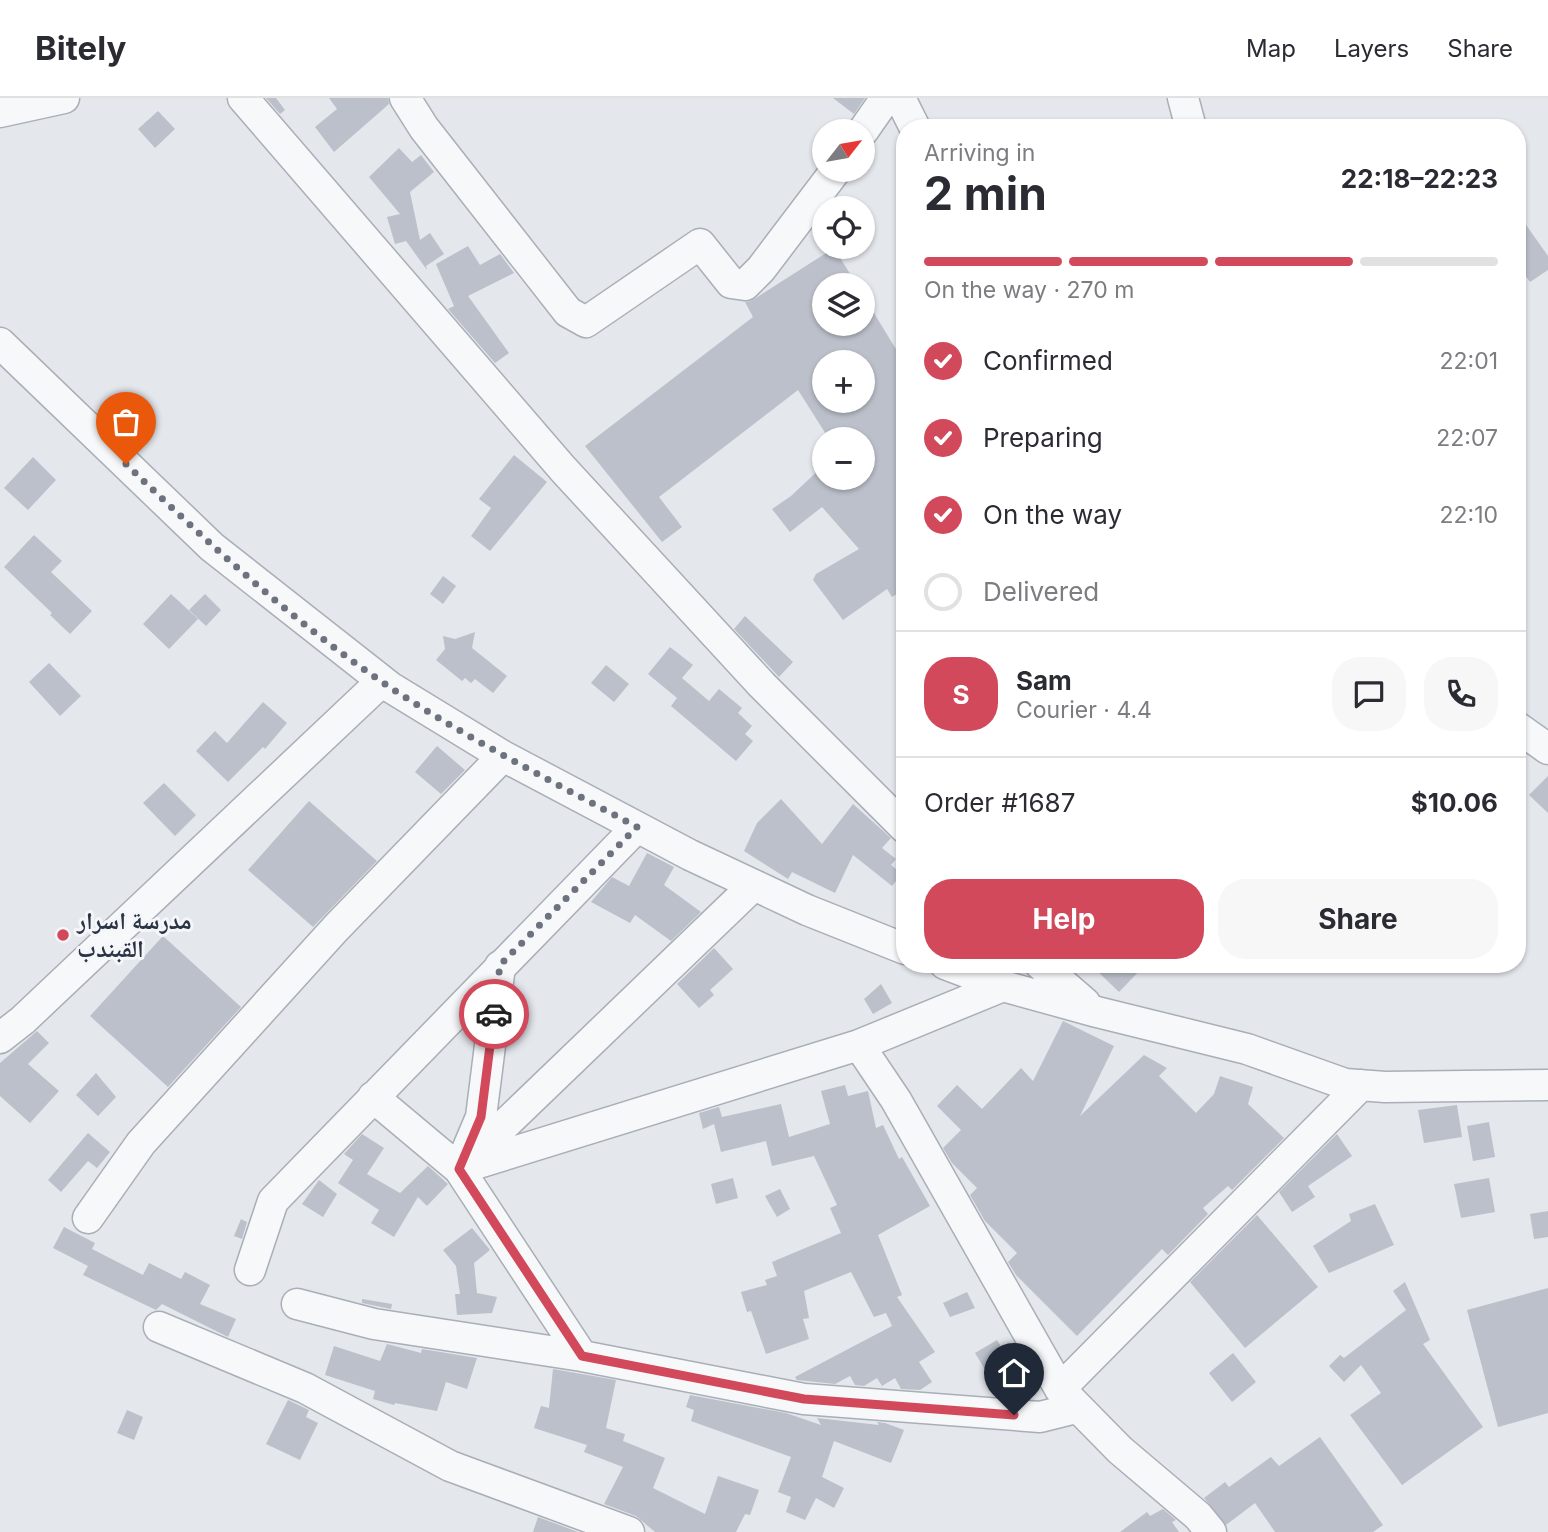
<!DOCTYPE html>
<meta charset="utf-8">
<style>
:root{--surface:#fff;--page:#f7f7f7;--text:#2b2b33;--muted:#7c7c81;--line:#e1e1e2;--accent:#d1495b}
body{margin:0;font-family:Inter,"Noto Naskh Arabic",sans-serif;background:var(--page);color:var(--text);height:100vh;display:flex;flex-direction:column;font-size:26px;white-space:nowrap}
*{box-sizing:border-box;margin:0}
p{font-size:23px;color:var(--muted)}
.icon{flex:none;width:38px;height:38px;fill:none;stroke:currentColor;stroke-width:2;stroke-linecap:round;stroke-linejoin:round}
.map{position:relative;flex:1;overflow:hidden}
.panel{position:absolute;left:896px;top:21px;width:630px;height:854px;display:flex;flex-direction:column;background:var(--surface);border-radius:28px;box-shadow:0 2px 5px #0004}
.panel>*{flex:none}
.needle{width:46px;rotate:59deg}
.tools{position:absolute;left:812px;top:21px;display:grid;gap:14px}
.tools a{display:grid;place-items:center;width:63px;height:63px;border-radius:50%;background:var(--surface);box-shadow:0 2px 5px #0004;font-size:35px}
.pin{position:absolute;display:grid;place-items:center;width:60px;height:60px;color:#fff;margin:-72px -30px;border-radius:50% 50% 50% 0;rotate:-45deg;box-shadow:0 0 7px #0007}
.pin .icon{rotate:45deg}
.courier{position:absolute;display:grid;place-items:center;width:70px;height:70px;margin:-35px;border:5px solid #d1495b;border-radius:50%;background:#fff;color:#222;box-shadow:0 2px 9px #0007}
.summary em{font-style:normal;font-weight:700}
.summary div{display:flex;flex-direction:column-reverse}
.summary{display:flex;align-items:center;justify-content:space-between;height:119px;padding:0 28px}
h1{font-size:46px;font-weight:700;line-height:52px}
.bar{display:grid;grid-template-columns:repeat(4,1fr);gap:10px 7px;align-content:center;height:84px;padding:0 28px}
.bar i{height:9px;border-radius:5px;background:var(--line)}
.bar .current{background:var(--accent)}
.bar p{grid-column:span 4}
.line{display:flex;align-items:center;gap:18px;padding:0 28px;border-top:2px solid var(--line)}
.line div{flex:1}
.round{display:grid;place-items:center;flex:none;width:74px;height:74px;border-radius:28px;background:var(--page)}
ol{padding:0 28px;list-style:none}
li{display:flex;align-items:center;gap:21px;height:77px}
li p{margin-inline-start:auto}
li .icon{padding:7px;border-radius:50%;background:var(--accent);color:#fff;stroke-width:4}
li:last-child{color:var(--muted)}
li i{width:38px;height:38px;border:4px solid var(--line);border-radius:50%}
.button{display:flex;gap:14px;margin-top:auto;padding:14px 28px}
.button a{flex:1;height:80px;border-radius:28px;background:var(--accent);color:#fff;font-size:28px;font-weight:700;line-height:80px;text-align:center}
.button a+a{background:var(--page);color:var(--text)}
header{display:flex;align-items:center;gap:42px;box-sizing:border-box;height:98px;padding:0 35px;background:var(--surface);border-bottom:2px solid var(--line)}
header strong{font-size:33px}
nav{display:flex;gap:38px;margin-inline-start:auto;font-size:24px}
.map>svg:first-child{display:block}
.building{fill:#bbc0ca;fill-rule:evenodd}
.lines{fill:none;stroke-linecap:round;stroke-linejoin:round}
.minor-casing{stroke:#a9aeb7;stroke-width:33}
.minor{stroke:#f7f8fa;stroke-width:30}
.done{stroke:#6c737f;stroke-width:7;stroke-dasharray:0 12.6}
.route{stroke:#d1495b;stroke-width:9}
.poi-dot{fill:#d1495b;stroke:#f4f6f9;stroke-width:2.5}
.labels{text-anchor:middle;stroke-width:6;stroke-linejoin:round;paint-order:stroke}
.poi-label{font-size:24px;font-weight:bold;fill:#2b3445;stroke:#f4f6f9;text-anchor:start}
</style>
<header>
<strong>Bitely</strong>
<nav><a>Map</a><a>Layers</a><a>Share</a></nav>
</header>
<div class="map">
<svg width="1548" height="1434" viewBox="0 0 1548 1434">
<rect width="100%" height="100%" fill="#e4e7ec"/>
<path class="building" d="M 266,0 L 276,0 L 285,12 L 280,16 Z
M 329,0 L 388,0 L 389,6 L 334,54 L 315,29 L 337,11 Z
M 833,0 L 865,0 L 854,16 Z
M 158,13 L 175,31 L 155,50 L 138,31 Z
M 399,50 L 412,64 L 421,57 L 434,74 L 410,94 L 420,142 L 430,135 L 444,156 L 426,168 L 427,172 L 406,143 L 395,146 L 387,119 L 400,116 L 369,79 Z
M 1517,114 L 1548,158 L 1548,172 L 1530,184 L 1517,166 Z
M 468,148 L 480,167 L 500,156 L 514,175 L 468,198 L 509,255 L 495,265 L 448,211 L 454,208 L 436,166 Z
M 834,150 L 857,187 L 824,187 L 824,226 L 863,226 L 863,197 L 905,266 L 905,491 L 892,499 L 887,491 L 843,522 L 813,482 L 816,476 L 859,451 L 822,409 L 790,434 L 772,411 L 791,398 L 824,367 L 824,380 L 863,380 L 863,341 L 829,341 L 798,292 L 659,399 L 682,429 L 662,444 L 585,348 L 753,219 L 745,204 L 751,203 ZM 824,264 L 863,264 L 863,303 L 824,303 Z
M 514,357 L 547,384 L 490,453 L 471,438 L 491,410 L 479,401 Z
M 33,359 L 56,382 L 28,412 L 4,390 Z
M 34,437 L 62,463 L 51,474 L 92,513 L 70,536 L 50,517 L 52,515 L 4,469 Z
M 443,478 L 456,488 L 443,506 L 430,496 Z
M 171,496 L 198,521 L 169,551 L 143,526 Z
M 205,496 L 221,512 L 206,528 L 189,512 Z
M 745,518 L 793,564 L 779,579 L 734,531 Z
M 475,534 L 472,550 L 507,578 L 493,595 L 475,581 L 471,585 L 465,580 L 462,583 L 436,562 L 445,551 L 443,538 L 455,541 Z
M 670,549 L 693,567 L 682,580 L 709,603 L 719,591 L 742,610 L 738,615 L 752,628 L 745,636 L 753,643 L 736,663 L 671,608 L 677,600 L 648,576 Z
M 49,565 L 81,598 L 60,618 L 29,584 Z
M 606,567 L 629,586 L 614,604 L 591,585 Z
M 263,604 L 287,625 L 265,651 L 263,649 L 228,684 L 196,653 L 215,633 L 227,645 Z
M 437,648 L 465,672 L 441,696 L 415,674 Z
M 1548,678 L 1548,715 L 1529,697 Z
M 164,685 L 196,717 L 175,738 L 143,705 Z
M 781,701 L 822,746 L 853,706 L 891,740 L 882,750 L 896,761 L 891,767 L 902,776 L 892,788 L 853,757 L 835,795 L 792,774 L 788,781 L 744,753 L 757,725 Z
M 309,703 L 377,763 L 313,829 L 248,772 Z
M 647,755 L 674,769 L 664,787 L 701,814 L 671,843 L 635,817 L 630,825 L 591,804 L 612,779 L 629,788 Z
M 163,838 L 241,909 L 168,989 L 90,918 Z
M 714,850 L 733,871 L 710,892 L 714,897 L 699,910 L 677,886 Z
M 1090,866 L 1146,866 L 1119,894 Z
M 881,886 L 892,905 L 873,916 L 864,901 Z
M 1063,923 L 1114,948 L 1080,1018 L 1144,957 L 1167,970 L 1159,978 L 1196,1015 L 1214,996 L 1220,978 L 1253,989 L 1248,1006 L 1284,1040 L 1232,1092 L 1228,1088 L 1203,1110 L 1208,1116 L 1168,1157 L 1162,1151 L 1077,1238 L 1016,1177 L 1008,1164 L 1017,1155 L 985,1123 L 970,1097 L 977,1090 L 952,1065 L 943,1050 L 961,1032 L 937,1008 L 957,987 L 982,1011 L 1021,970 L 1033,983 Z
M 37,933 L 49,945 L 28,966 L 59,993 L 30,1025 L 0,998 L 0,965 Z
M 96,975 L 116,999 L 98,1018 L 76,997 Z
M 845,987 L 848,998 L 868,993 L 876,1030 L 883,1027 L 899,1061 L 902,1059 L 930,1108 L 878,1137 L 902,1197 L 897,1199 L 935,1254 L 919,1264 L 932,1284 L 920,1292 L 901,1291 L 895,1280 L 882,1288 L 877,1280 L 864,1288 L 855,1287 L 850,1278 L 835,1286 L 797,1282 L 795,1279 L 892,1228 L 886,1215 L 874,1219 L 851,1174 L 804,1193 L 809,1220 L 803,1221 L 809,1241 L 766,1256 L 751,1213 L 747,1214 L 741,1194 L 767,1187 L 765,1182 L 777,1178 L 772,1164 L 841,1135 L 830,1110 L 837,1107 L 814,1058 L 772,1068 L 766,1043 L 721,1054 L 714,1026 L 703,1031 L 699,1015 L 719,1009 L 722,1019 L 781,1006 L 789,1039 L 830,1026 L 821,993 Z
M 1457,1007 L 1462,1039 L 1424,1045 L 1418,1012 Z
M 1489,1024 L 1495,1059 L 1473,1063 L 1467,1028 Z
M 88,1035 L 110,1054 L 97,1070 L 88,1063 L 61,1094 L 48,1082 Z
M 362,1036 L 384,1050 L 367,1076 L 400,1095 L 428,1068 L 448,1086 L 427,1108 L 418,1099 L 394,1139 L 371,1125 L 379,1112 L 338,1085 L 353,1062 L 344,1056 Z
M 1337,1036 L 1352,1058 L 1308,1088 L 1315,1099 L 1292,1114 L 1279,1094 Z
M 733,1080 L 738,1100 L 716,1106 L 711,1086 Z
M 1489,1080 L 1495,1114 L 1461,1120 L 1454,1086 Z
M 319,1082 L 337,1096 L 323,1119 L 302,1106 Z
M 780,1091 L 790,1111 L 777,1119 L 765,1098 Z
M 1375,1106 L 1394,1147 L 1329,1175 L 1313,1148 L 1351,1123 L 1349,1116 Z
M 1548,1113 L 1548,1139 L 1534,1141 L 1530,1116 Z
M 1257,1117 L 1318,1189 L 1245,1250 L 1190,1184 Z
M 241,1121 L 247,1124 L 242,1141 L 234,1138 Z
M 64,1129 L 95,1145 L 92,1151 L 143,1177 L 149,1165 L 181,1181 L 185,1174 L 210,1187 L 200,1206 L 236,1221 L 228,1239 L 162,1206 L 156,1212 L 83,1177 L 88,1168 L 53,1150 Z
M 472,1130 L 490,1152 L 474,1165 L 477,1195 L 497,1199 L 492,1215 L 457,1217 L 455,1196 L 460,1196 L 456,1168 L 443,1152 Z
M 1405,1184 L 1430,1242 L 1423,1246 L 1483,1329 L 1402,1387 L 1350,1317 L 1381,1295 L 1361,1267 L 1344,1284 L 1329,1268 L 1340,1257 L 1344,1260 L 1406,1212 L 1393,1193 Z
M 1548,1190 L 1548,1315 L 1498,1329 L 1467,1212 Z
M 967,1194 L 975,1210 L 950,1219 L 943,1205 Z
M 362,1201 L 392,1206 L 391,1211 L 362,1205 Z
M 997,1242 L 1017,1275 L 995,1288 L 975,1255 Z
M 387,1246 L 421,1255 L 422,1251 L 477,1260 L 467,1291 L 446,1284 L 437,1313 L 395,1305 L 394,1307 L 373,1301 L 375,1293 L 325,1277 L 334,1248 L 380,1263 Z
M 1233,1255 L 1256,1284 L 1232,1304 L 1209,1275 Z
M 553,1271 L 616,1282 L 606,1330 L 625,1336 L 623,1343 L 665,1360 L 653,1390 L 705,1416 L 718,1378 L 759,1392 L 750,1417 L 745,1416 L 736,1434 L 655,1434 L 636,1418 L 604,1406 L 623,1369 L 584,1354 L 587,1347 L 534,1330 L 541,1308 L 549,1310 Z
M 690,1297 L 786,1315 L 821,1327 L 817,1320 L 879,1327 L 877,1324 L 885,1325 L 904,1332 L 891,1365 L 834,1343 L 822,1379 L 844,1390 L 834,1410 L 816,1400 L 805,1422 L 786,1414 L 791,1399 L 778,1394 L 791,1359 L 691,1323 L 694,1312 L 686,1309 Z
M 288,1302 L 309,1312 L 306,1319 L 318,1325 L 300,1362 L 266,1346 Z
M 127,1312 L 143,1319 L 134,1342 L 117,1335 Z
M 1320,1339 L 1383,1427 L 1373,1434 L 1275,1434 L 1255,1405 L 1226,1427 L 1204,1400 L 1225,1384 L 1229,1389 L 1271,1359 L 1279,1368 Z
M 1163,1411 L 1176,1422 L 1172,1424 L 1179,1434 L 1120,1434 L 1147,1414 L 1150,1418 Z
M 538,1419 L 578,1434 L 533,1434 Z"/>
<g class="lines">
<defs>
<path id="minor" d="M 243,0 L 563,371 L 762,587 L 905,730
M 405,0 L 424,30 L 568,214 L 586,224 L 700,146 L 731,185 L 745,187 L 761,171 L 836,72
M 900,0 L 915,30
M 1183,0 L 1191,30
M 0,14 L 64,0
M 863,33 L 886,0
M 0,245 L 212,449 L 390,589 L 503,658 L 690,757 L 807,812 L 905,851
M 1517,629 L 1548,651
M 945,866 L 1003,888 L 1097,914 L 1247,951 L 1345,986 L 1385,989 L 1548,987
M 1040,866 L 1085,905
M 500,868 L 481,1019 L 459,1071 L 582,1258
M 0,940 L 23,922 L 382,583
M 859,947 L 896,1002 L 1060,1291 L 1120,1352 L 1198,1418 L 1211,1434
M 373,999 L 459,1071
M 469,1061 L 754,787
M 459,1071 L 859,947 L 1003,888
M 88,1120 L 141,1045 L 336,830 L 503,658
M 250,1172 L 273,1103 L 637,729
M 297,1206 L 374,1226 L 582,1258 L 804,1301 L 1040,1319 L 1076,1310
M 159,1229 L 305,1290 L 450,1368 L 629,1434
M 1060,1291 L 1361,987"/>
</defs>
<use href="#minor" class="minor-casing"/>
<use href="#minor" class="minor"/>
</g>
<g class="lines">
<path class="done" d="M 126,366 C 208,445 293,524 388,588 C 468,641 553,684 637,729 L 500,867 L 494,916"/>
<path class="route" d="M 494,916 L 481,1019 L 459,1071 L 582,1258 L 804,1301 L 1014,1317"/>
</g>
<circle class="poi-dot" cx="63" cy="837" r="7"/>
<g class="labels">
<g class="poi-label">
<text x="77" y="831">مدرسة اسرار<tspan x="77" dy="28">القبندب</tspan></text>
</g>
</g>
</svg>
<div class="tools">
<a><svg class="needle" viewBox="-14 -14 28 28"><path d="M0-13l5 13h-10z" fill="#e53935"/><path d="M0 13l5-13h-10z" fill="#7c7c81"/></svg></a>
<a><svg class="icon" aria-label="locate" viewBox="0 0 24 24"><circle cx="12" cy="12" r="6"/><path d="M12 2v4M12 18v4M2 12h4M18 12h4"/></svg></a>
<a><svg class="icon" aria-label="layers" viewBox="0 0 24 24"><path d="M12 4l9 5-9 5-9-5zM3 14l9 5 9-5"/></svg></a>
<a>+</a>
<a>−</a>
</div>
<div class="pin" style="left:126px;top:366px;background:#ea580c"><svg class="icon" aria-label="bag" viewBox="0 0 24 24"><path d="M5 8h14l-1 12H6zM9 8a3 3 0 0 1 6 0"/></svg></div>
<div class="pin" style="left:1014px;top:1317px;background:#1f2937"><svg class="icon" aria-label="home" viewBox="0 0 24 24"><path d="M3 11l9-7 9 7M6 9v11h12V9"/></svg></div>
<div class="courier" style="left:494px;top:916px"><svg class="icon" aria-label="car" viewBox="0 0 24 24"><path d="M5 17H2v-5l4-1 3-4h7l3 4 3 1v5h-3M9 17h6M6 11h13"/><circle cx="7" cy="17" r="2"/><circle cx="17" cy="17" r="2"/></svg></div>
<section class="panel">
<div class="summary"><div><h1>2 min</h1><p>Arriving in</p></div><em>22:18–22:23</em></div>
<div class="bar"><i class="current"></i><i class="current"></i><i class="current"></i><i></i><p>On the way · 270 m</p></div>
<ol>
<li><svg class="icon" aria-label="check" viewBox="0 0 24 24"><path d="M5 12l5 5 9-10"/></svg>Confirmed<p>22:01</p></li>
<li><svg class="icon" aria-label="check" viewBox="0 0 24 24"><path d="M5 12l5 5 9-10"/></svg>Preparing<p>22:07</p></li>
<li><svg class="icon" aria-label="check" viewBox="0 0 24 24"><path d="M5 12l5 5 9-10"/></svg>On the way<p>22:10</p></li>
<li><i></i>Delivered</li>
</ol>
<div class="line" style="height:126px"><b class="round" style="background:var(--accent);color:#fff">S</b><div><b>Sam</b><p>Courier · 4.4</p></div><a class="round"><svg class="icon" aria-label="chat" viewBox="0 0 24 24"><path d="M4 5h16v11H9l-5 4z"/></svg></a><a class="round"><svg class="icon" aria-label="phone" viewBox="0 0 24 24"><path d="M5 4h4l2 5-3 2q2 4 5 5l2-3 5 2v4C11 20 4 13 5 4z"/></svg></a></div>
<div class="line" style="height:91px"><div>Order #1687</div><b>$10.06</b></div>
<div class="button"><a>Help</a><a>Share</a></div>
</section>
</div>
